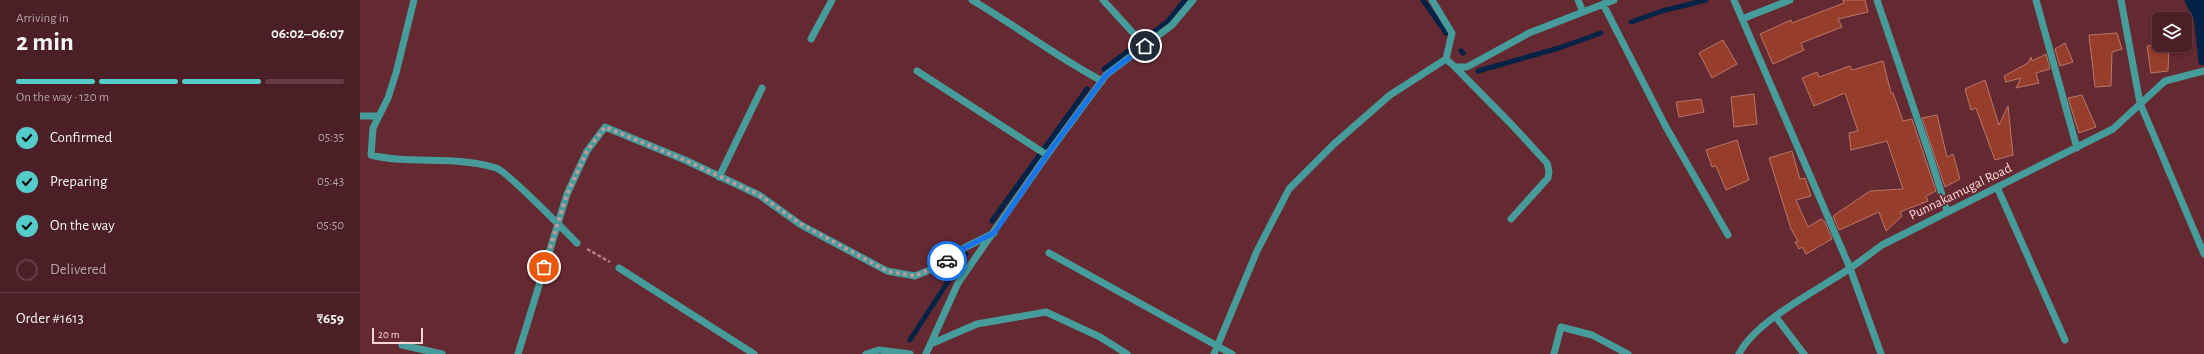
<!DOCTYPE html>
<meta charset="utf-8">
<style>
:root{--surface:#4c1f26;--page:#53272e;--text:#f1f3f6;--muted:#b2a2a7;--line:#633d43;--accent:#53cdca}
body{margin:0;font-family:"Alegreya Sans",sans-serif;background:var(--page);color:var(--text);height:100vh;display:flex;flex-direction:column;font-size:15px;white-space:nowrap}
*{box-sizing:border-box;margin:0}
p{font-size:13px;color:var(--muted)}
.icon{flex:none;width:22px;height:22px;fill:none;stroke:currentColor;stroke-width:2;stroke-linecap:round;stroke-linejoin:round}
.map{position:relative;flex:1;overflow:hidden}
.panel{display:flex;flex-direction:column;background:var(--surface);width:360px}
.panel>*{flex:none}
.tools{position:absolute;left:1792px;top:12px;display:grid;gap:8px}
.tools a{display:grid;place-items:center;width:40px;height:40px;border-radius:6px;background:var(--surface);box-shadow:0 2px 6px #0003,0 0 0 1px var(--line);font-size:20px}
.scale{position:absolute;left:12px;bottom:10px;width:51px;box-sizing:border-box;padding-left:4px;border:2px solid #fbd4d7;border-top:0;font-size:11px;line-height:14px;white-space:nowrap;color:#fbd4d7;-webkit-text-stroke:3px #652932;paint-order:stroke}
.pin{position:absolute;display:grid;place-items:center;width:34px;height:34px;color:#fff;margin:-17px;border:2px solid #fff;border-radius:50%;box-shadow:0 1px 4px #0007}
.courier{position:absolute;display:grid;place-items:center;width:40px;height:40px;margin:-20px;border:3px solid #1a73e8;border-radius:50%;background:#fff;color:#222;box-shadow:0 1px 5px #0007}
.summary em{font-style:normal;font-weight:700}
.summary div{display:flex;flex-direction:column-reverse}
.summary{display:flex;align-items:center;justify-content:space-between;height:68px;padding:0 16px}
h1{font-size:26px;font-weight:700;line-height:30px}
.bar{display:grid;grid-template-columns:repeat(4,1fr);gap:6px 4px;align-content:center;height:48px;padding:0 16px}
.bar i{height:5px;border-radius:3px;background:var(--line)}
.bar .active{background:var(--accent)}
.bar p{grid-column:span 4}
.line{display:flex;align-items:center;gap:10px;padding:0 16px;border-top:1px solid var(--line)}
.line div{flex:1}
ol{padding:0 16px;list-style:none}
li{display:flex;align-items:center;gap:12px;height:44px}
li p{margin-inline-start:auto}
li .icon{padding:4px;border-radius:50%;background:var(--accent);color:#111;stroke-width:4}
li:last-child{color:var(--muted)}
li i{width:22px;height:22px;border:2px solid var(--line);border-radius:50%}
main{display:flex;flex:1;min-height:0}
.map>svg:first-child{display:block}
.water{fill:#022346}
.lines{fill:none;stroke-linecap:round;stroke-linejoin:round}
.stream{stroke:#022346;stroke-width:5}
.building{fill:#973d2c;stroke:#b97769}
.path{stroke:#ae7d83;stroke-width:2.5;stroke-dasharray:4 2;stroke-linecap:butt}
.minor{stroke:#469c9a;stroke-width:7}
.done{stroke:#c6989d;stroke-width:4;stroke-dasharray:0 7.2}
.route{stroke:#1a73e8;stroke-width:5}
.labels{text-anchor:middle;stroke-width:3.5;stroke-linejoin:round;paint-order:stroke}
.street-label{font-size:14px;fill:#fbd4d7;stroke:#652932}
</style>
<main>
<section class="panel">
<div class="summary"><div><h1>2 min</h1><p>Arriving in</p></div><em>06:02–06:07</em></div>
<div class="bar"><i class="active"></i><i class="active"></i><i class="active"></i><i></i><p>On the way · 120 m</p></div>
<ol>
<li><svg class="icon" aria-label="check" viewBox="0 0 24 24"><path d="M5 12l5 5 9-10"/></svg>Confirmed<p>05:35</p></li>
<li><svg class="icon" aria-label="check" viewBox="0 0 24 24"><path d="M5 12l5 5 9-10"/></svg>Preparing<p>05:43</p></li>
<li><svg class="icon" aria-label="check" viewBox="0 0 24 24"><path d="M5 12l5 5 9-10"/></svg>On the way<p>05:50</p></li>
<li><i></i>Delivered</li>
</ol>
<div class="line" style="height:52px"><div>Order #1613</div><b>₹659</b></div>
</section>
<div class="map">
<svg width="1844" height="354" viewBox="0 0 1844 354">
<rect width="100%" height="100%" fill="#652932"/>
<path class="water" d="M 1824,0 L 1844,0 L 1844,65 L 1839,65 L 1834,20 Z"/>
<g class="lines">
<path class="stream" d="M 1063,0 L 1086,33
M 1271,22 L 1302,11 L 1346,0
M 1101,51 L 1103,53
M 744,69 L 807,22 L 825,0
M 1118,71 L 1199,48 L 1241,33
M 632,221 L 727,89
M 550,340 L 606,254"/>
</g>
<path class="building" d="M 1483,0 L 1505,0 L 1508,12 L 1478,19 L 1482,27 L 1441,43 L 1444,50 L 1413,64 L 1400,34 L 1431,20 L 1432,23 L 1484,3 Z
M 1757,33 L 1762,49 L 1752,52 L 1751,86 L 1735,87 L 1729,35 Z
M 1363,40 L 1377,64 L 1352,78 L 1339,53 Z
M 1705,43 L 1713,62 L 1700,66 L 1695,49 Z
M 1799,45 L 1809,45 L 1808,71 L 1791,73 L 1787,46 Z
M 1686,54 L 1690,69 L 1676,73 L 1679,83 L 1656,88 L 1661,78 L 1646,82 L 1644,76 L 1668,63 L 1671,57 L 1672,61 Z
M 1523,61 L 1531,93 L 1533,93 L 1543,121 L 1552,119 L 1576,191 L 1566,196 L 1568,201 L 1540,212 L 1542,216 L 1526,231 L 1519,212 L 1479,230 L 1473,216 L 1510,191 L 1543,189 L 1527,141 L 1491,150 L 1489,133 L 1498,131 L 1485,93 L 1454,106 L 1442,78 L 1457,72 L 1459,77 L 1490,66 L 1492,70 Z
M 1625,80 L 1639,125 L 1648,106 L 1653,155 L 1635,160 L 1616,108 L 1611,110 L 1605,89 Z
M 1394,94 L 1397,124 L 1374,127 L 1371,97 Z
M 1722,95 L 1736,127 L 1719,133 L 1708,98 Z
M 1341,99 L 1344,112 L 1319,117 L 1316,102 Z
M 1577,115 L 1587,157 L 1593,154 L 1600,179 L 1585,187 L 1562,118 Z
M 1377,140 L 1389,180 L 1366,190 L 1356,166 L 1352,167 L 1346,150 Z
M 1432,151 L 1440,179 L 1445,178 L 1451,196 L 1436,200 L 1448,227 L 1461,219 L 1465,222 L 1472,239 L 1446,254 L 1442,247 L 1439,249 L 1435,242 L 1438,241 L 1431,229 L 1409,158 Z"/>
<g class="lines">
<path class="path" d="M 227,249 L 250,262"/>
<path class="minor" d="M 54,0 L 36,73 L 28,98 L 13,128 L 11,155 C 52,165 95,155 136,168 C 146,170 205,231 217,243
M 612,0 C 656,26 697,57 742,81
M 743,0 L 785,46
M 1218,0 L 1223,12
M 1374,0 L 1490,268 L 1521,354
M 1517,0 L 1570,156 L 1587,211
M 1676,0 L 1717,148
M 1761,0 L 1780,103 L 1844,254
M 1243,4 L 1306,127 L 1368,235
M 1382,19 L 1430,0
M 451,39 L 472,0
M 1086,59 L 1095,67 L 1107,67 L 1169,33 L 1254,0
M 1095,67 L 1152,125 L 1187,163 L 1189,171 L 1188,178 L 1151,219
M 557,71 L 687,155
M 0,116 L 19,116
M 359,177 L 402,88
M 1637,187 L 1705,340
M 689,253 L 872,354
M 259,268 L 394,354
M 1416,317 L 1444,354
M 573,343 L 617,324 L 686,312 L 740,337 L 767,354
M 42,345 L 82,354
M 158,354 L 207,194 L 227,151 L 245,127 L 325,160 L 399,195 L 441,225 L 527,271 L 555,276 L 582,265 L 604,248 L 634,233
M 506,354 L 519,350 L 550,354
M 566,354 L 598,283 L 687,155 L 746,75 L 812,25 L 833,0
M 854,354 L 897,251 L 929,189 L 974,144 L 1030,95 L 1086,59 L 1092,33 L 1072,0
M 1194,354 L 1201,327 L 1232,335 L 1268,354
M 1379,354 C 1395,321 1458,290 1489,269 C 1501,261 1511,253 1522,245 L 1753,129 L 1805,81 L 1844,71"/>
</g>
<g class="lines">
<path class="done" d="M 184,267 L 207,194 L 227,151 L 245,127 L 325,160 L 399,195 L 441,224 L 527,271 L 555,276 L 587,261"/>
<path class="route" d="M 587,261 L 604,248 L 634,233 L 687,155 L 746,75 L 785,46"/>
</g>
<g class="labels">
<g class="street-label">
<text transform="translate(1600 191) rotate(-26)" y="5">Punnakamugal Road</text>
</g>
</g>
</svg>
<div class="tools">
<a><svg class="icon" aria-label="layers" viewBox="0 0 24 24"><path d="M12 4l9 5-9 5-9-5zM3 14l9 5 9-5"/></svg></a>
</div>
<div class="scale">20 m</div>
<div class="pin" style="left:184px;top:267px;background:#ea580c"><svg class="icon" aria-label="bag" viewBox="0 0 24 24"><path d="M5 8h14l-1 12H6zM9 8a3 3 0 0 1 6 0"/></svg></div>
<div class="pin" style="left:785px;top:46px;background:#1f2937"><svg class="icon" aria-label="home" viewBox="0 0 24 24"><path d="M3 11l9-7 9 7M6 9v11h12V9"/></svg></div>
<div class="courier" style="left:587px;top:261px"><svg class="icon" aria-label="car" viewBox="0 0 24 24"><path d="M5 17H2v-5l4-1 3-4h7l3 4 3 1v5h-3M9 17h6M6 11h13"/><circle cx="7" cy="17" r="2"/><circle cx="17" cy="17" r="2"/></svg></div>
</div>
</main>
